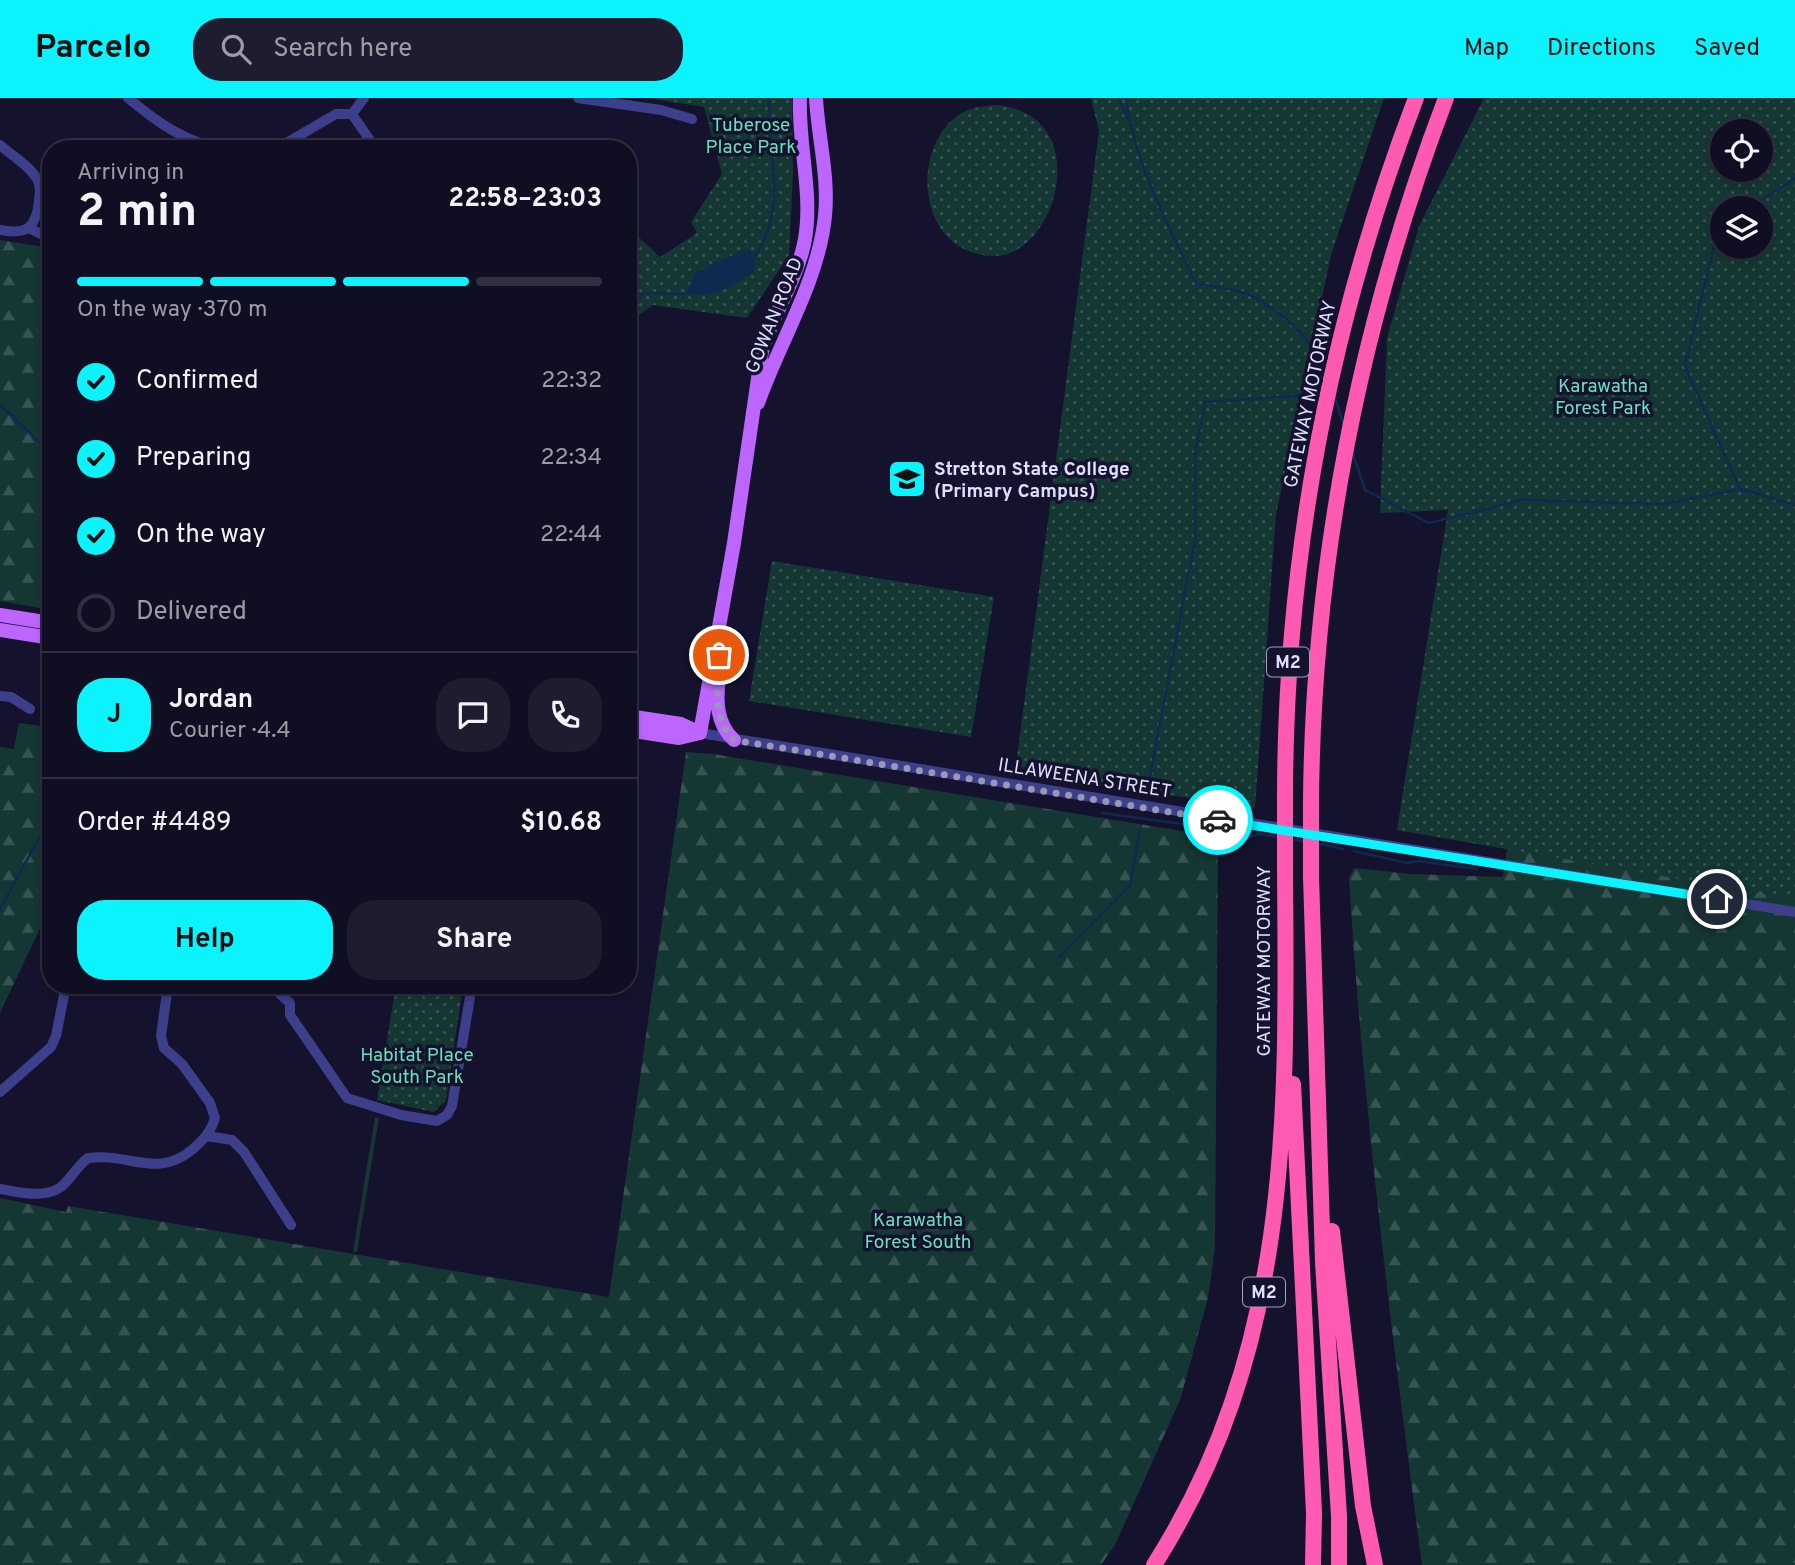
<!DOCTYPE html>
<meta charset="utf-8">
<style>
:root{--surface:#100e22;--page:#1e1c2f;--text:#f1f3f6;--muted:#9c9ca5;--line:#302e40;--accent:#0bf4fd}
body{margin:0;font-family:Overpass,sans-serif;background:var(--page);color:var(--text);height:100vh;display:flex;flex-direction:column;font-size:26px;white-space:nowrap}
*{box-sizing:border-box;margin:0}
p{font-size:23px;color:var(--muted)}
.icon{flex:none;width:38px;height:38px;fill:none;stroke:currentColor;stroke-width:2;stroke-linecap:round;stroke-linejoin:round}
.map{position:relative;flex:1;overflow:hidden}
.panel{position:absolute;left:42px;top:42px;width:595px;height:854px;display:flex;flex-direction:column;background:var(--surface);border-radius:28px;box-shadow:0 4px 10px #0003,0 0 0 2px var(--line)}
.panel>*{flex:none}
.tools{position:absolute;left:1710px;top:21px;display:grid;gap:14px}
.tools a{display:grid;place-items:center;width:63px;height:63px;border-radius:50%;background:var(--surface);box-shadow:0 4px 10px #0003,0 0 0 2px var(--line);font-size:35px}
.pin{position:absolute;display:grid;place-items:center;width:60px;height:60px;color:#fff;margin:-30px;border:4px solid #fff;border-radius:50%;box-shadow:0 2px 7px #0007}
.courier{position:absolute;display:grid;place-items:center;width:70px;height:70px;margin:-35px;border:5px solid #0bf4fd;border-radius:50%;background:#fff;color:#222;box-shadow:0 2px 9px #0007}
.overview em{font-style:normal;font-weight:700}
.overview div{display:flex;flex-direction:column-reverse}
.overview{display:flex;align-items:center;justify-content:space-between;height:119px;padding:0 35px}
h1{font-size:46px;font-weight:700;line-height:52px}
.bar{display:grid;grid-template-columns:repeat(4,1fr);gap:10px 7px;align-content:center;height:84px;padding:0 35px}
.bar i{height:9px;border-radius:5px;background:var(--line)}
.bar .on{background:var(--accent)}
.bar p{grid-column:span 4}
.line{display:flex;align-items:center;gap:18px;padding:0 35px;border-top:2px solid var(--line)}
.line div{flex:1}
.round{display:grid;place-items:center;flex:none;width:74px;height:74px;border-radius:28px;background:var(--page)}
ol{padding:0 35px;list-style:none}
li{display:flex;align-items:center;gap:21px;height:77px}
li p{margin-inline-start:auto}
li .icon{padding:7px;border-radius:50%;background:var(--accent);color:#111;stroke-width:4}
li:last-child{color:var(--muted)}
li i{width:38px;height:38px;border:4px solid var(--line);border-radius:50%}
.button{display:flex;gap:14px;margin-top:auto;padding:14px 35px}
.button a{flex:1;height:80px;border-radius:28px;background:var(--accent);color:#111;font-size:28px;font-weight:700;line-height:80px;text-align:center}
.button a+a{background:var(--page);color:var(--text)}
header{display:flex;align-items:center;gap:42px;box-sizing:border-box;height:98px;padding:0 35px;background:var(--accent);color:#111}
header strong{font-size:33px}
nav{display:flex;gap:38px;margin-inline-start:auto;font-size:24px}
.search{width:490px;height:63px;background:var(--page);display:flex;align-items:center;gap:18px;box-sizing:border-box;padding:0 24px;border-radius:28px;color:var(--muted);font-size:26px}
.map>svg:first-child{display:block}
.grass{fill:#153733}
.forest{fill:url(#forest-firs)}
.park{fill:url(#park-dots);fill-rule:evenodd}
.water{fill:#0e2a50}
.lines{fill:none;stroke-linecap:round;stroke-linejoin:round}
.stream{stroke:#0e2a50;stroke-width:2.5}
.minor{stroke:#3d3f8b;stroke-width:10}
.major{stroke:#bc66fe;stroke-width:14}
.highway{stroke:#fe5ab2;stroke-width:16}
.highway-bridge{stroke:#fe5ab2;stroke-width:16}
.done{stroke:#9997b6;stroke-width:7;stroke-dasharray:0 12.6}
.route{stroke:#0bf4fd;stroke-width:9}
.labels{text-anchor:middle;stroke-width:7;stroke-linejoin:round;paint-order:stroke}
.shield{fill:#15122d;stroke:#a3a1c0;stroke-width:2}
.shield-label{font-size:18px;font-weight:bold;fill:#e0deff}
.park-label{font-size:19px;fill:#68e1bb;stroke:#15122d}
.street-label{font-size:19px;fill:#e0deff;stroke:#15122d}
.poi-label{font-size:19px;font-weight:bold;fill:#e0deff;stroke:#15122d;text-anchor:start}
</style>
<header>
<strong>Parcelo</strong>
<div class="search"><svg class="icon" aria-label="search" viewBox="0 0 24 24"><circle cx="10" cy="10" r="6"/><path d="M15 15l6 6"/></svg>Search here</div>
<nav><a>Map</a><a>Directions</a><a>Saved</a></nav>
</header>
<div class="map">
<svg width="1795" height="1467" viewBox="0 0 1795 1467">
<defs>
<pattern id="forest-firs" width="22" height="20" patternUnits="userSpaceOnUse" patternTransform="scale(1.75)"><rect width="22" height="20" fill="#153733"/><path d="M5 1l3.5 6h-7zM16 11l3.5 6h-7z" fill="#375452"/></pattern>
<pattern id="park-dots" width="8" height="8" patternUnits="userSpaceOnUse" patternTransform="scale(1.75)"><rect width="8" height="8" fill="#153733"/><path d="M2 2h.1M6 6h.1" fill="none" stroke="#375452" stroke-width="1.8" stroke-linecap="round"/></pattern>
</defs>
<rect width="100%" height="100%" fill="#15122d"/>
<path class="grass" d="M 375,1019 L 379,1020 L 357,1154 L 353,1154 Z"/>
<path class="forest" d="M 0,142 L 51,150 L 51,512 L 0,503 Z
M 1795,418 L 1795,1467 L 1422,1467 C 1392,1238 1363,1010 1349,780 L 1354,770 L 1410,776 L 1503,779 L 1507,751 L 1397,732 Z
M 51,602 L 51,807 L 0,915 L 0,649 L 14,651 L 19,625 L 41,628 L 45,604 Z
M 686,654 L 713,656 L 1218,739 L 1215,1150 L 1208,1200 L 1180,1302 L 1115,1447 L 1101,1467 L 0,1467 L 0,1100 L 66,1114 L 68,1108 L 609,1199 Z"/>
<path class="park" d="M 648,0 L 792,0 L 793,76 L 789,157 L 747,220 L 653,207 L 628,225 L 628,162 L 632,153 L 628,141 L 635,136 L 660,159 L 697,135 L 691,124 L 722,76 L 704,9 Z
M 1091,0 L 1384,0 L 1331,157 L 1276,416 L 1255,710 L 1046,678 L 1016,667 L 1099,33 Z
M 1484,0 L 1795,0 L 1795,801 L 1397,732 L 1448,412 L 1380,415 L 1387,240 L 1419,128 ZM 1722,33 L 1760,33 L 1760,72 L 1722,72 ZM 1722,110 L 1760,110 L 1760,149 L 1722,149 Z
M 996,7 C 1097,16 1057,159 994,158 C 916,157 909,49 960,16 C 971,9 984,8 996,7 Z
M 772,463 L 994,499 L 971,639 L 749,603 Z
M 396,887 L 463,887 L 446,1002 L 434,1014 L 377,1002 Z"/>
<path class="water" d="M 746,151 L 756,156 L 754,173 C 731,189 714,201 685,196 L 696,174 Z"/>
<g class="lines">
<path class="stream" d="M 1119,0 L 1127,20
M 1126,0 C 1132,57 1170,133 1196,185 C 1213,189 1235,190 1250,197 C 1282,213 1312,241 1325,274
M 1750,110 L 1795,80
M 1722,129 L 1718,132 L 1685,268 L 1740,391
M 756,157 C 789,105 767,57 769,0
M 628,214 L 644,195 L 686,196
M 1335,300 L 1344,327
M 0,307 L 51,355
M 1352,353 L 1365,392 L 1429,425 L 1522,402 L 1663,406 L 1740,391 L 1795,407
M 1147,694 L 1195,442 L 1195,356 L 1205,304 L 1321,296
M 1102,715 L 1204,729
M 1215,731 L 1225,733
M 1248,740 L 1258,736 L 1278,739
M 1291,741 L 1305,744
M 1315,745 L 1343,751
M 1354,753 L 1407,765 L 1419,763 L 1477,771
M 0,811 L 51,718
M 1058,860 L 1130,787 L 1141,727"/>
<path class="minor" d="M 128,0 C 158,25 183,43 222,51
M 578,0 L 661,12 L 692,21
M 352,16 L 376,51
M 0,47 C 11,57 30,68 37,81 C 41,88 40,95 39,103 C 36,130 27,137 0,132
M 276,51 L 336,16 L 352,16 L 364,0
M 31,131 L 51,141
M 0,598 L 11,599 L 30,611
M 700,635 L 1795,814
M 270,887 L 290,905 L 290,917 L 347,1000 L 401,1017 L 437,1023 L 447,1017 L 452,1008 L 472,887
M 0,994 L 51,949 L 56,938 L 66,887
M 207,1038 L 232,1042 L 244,1054 L 291,1127
M 0,1091 C 19,1094 44,1101 61,1089 C 71,1081 77,1068 88,1060 C 130,1054 156,1082 193,1051 C 204,1041 211,1034 215,1020 L 210,1005 L 182,966 L 164,950 L 161,938 L 168,887"/>
<path class="major" d="M 758,305 C 780,242 818,185 825,118 C 829,78 818,39 816,0
M 0,517 L 51,525
M 0,532 L 51,540
M 719,580 C 716,602 716,626 734,642
M 628,618 L 681,626 L 700,635
M 628,632 L 679,640 L 700,635
M 700,635 L 734,445 L 762,253 C 773,215 798,181 805,141 C 813,95 798,47 800,0"/>
<path class="highway" d="M 1285,700 C 1285,459 1330,225 1416,0
M 1311,703 C 1313,461 1360,226 1446,0
M 1311,778 L 1323,1164 L 1339,1418 L 1339,1467
M 1293,986 L 1314,1415 L 1313,1467
M 1332,1133 L 1363,1408 L 1375,1467
M 1154,1467 C 1292,1250 1287,1020 1285,773"/>
<path class="highway-bridge" d="M 1285,700 L 1285,773
M 1311,703 L 1311,778"/>
</g>
<g class="lines">
<path class="done" d="M 719,557 C 720,586 710,619 734,642 L 1218,722"/>
<path class="route" d="M 1218,722 L 1717,801"/>
</g>
<defs>
<symbol id="school-square" viewBox="-11 -11 22 22"><rect x="-9" y="-9" width="18" height="18" rx="4" fill="#0bf4fd" stroke="#15122d"/><path d="M0-5L7-2L0 1L-7-2ZM-4 1L0 2.5L4 1V4Q0 6-4 4Z" fill="#111"/></symbol>
</defs>
<g fill-rule="evenodd">
<use href="#school-square" x="885" y="359" width="44" height="44"/>
</g>
<g class="labels">
<g class="shield">
<rect x="1267" y="549.5" width="42" height="29" rx="5"/>
<rect x="1243" y="1179.5" width="42" height="29" rx="5"/>
</g>
<g class="shield-label">
<text x="1288" y="570">M2</text>
<text x="1264" y="1200">M2</text>
</g>
<g class="park-label">
<text x="751" y="33">Tuberose<tspan x="751" dy="22">Place Park</tspan></text>
<text x="1603" y="294">Karawatha<tspan x="1603" dy="22">Forest Park</tspan></text>
<text x="417" y="963">Habitat Place<tspan x="417" dy="22">South Park</tspan></text>
<text x="918" y="1128">Karawatha<tspan x="918" dy="22">Forest South</tspan></text>
</g>
<g class="street-label">
<text transform="translate(773 217) rotate(-68)" y="7">GOWAN ROAD</text>
<text transform="translate(1309 296) rotate(-78)" y="7">GATEWAY MOTORWAY</text>
<text transform="translate(1085 679) rotate(9)" y="7">ILLAWEENA STREET</text>
<text transform="translate(1263 863) rotate(-90)" y="7">GATEWAY MOTORWAY</text>
</g>
<g class="poi-label">
<text x="934" y="377">Stretton State College<tspan x="934" dy="22">(Primary Campus)</tspan></text>
</g>
</g>
</svg>
<div class="tools">
<a><svg class="icon" aria-label="locate" viewBox="0 0 24 24"><circle cx="12" cy="12" r="6"/><path d="M12 2v4M12 18v4M2 12h4M18 12h4"/></svg></a>
<a><svg class="icon" aria-label="layers" viewBox="0 0 24 24"><path d="M12 4l9 5-9 5-9-5zM3 14l9 5 9-5"/></svg></a>
</div>
<div class="pin" style="left:719px;top:557px;background:#ea580c"><svg class="icon" aria-label="bag" viewBox="0 0 24 24"><path d="M5 8h14l-1 12H6zM9 8a3 3 0 0 1 6 0"/></svg></div>
<div class="pin" style="left:1717px;top:801px;background:#1f2937"><svg class="icon" aria-label="home" viewBox="0 0 24 24"><path d="M3 11l9-7 9 7M6 9v11h12V9"/></svg></div>
<div class="courier" style="left:1218px;top:722px"><svg class="icon" aria-label="car" viewBox="0 0 24 24"><path d="M5 17H2v-5l4-1 3-4h7l3 4 3 1v5h-3M9 17h6M6 11h13"/><circle cx="7" cy="17" r="2"/><circle cx="17" cy="17" r="2"/></svg></div>
<section class="panel">
<div class="overview"><div><h1>2 min</h1><p>Arriving in</p></div><em>22:58–23:03</em></div>
<div class="bar"><i class="on"></i><i class="on"></i><i class="on"></i><i></i><p>On the way · 370 m</p></div>
<ol>
<li><svg class="icon" aria-label="check" viewBox="0 0 24 24"><path d="M5 12l5 5 9-10"/></svg>Confirmed<p>22:32</p></li>
<li><svg class="icon" aria-label="check" viewBox="0 0 24 24"><path d="M5 12l5 5 9-10"/></svg>Preparing<p>22:34</p></li>
<li><svg class="icon" aria-label="check" viewBox="0 0 24 24"><path d="M5 12l5 5 9-10"/></svg>On the way<p>22:44</p></li>
<li><i></i>Delivered</li>
</ol>
<div class="line" style="height:126px"><b class="round" style="background:var(--accent);color:#111">J</b><div><b>Jordan</b><p>Courier · 4.4</p></div><a class="round"><svg class="icon" aria-label="chat" viewBox="0 0 24 24"><path d="M4 5h16v11H9l-5 4z"/></svg></a><a class="round"><svg class="icon" aria-label="phone" viewBox="0 0 24 24"><path d="M5 4h4l2 5-3 2q2 4 5 5l2-3 5 2v4C11 20 4 13 5 4z"/></svg></a></div>
<div class="line" style="height:91px"><div>Order #4489</div><b>$10.68</b></div>
<div class="button"><a>Help</a><a>Share</a></div>
</section>
</div>
